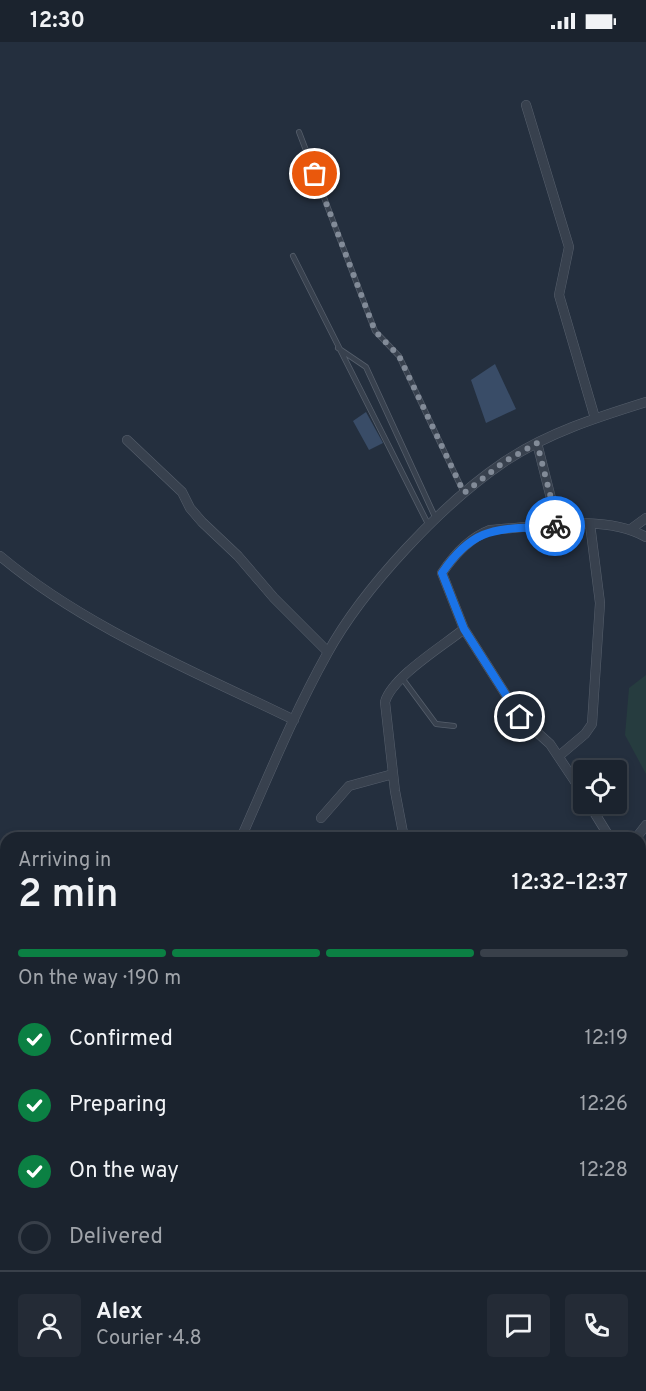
<!DOCTYPE html>
<meta charset="utf-8">
<style>
:root{--surface:#1b232e;--page:#242b36;--text:#f1f3f6;--muted:#a0a4aa;--line:#39404a;--accent:#0b8043}
body{margin:0;font-family:Overpass,sans-serif;background:var(--page);color:var(--text);height:100vh;display:flex;flex-direction:column;font-size:22px;white-space:nowrap}
*{box-sizing:border-box;margin:0}
p{font-size:20px;color:var(--muted)}
.icon{flex:none;width:33px;height:33px;fill:none;stroke:currentColor;stroke-width:2;stroke-linecap:round;stroke-linejoin:round}
.map{position:relative;flex:1;overflow:hidden}
.drawer{position:absolute;left:0px;top:790px;width:646px;height:560px;display:flex;flex-direction:column;background:var(--surface);border-radius:18px 18px 0 0;box-shadow:0 3px 9px #0003,0 0 0 2px var(--line)}
.drawer>*{flex:none}
.controls{position:absolute;left:573px;top:718px;display:grid;gap:12px}
.controls a{display:grid;place-items:center;width:54px;height:54px;border-radius:6px;background:var(--surface);box-shadow:0 3px 9px #0003,0 0 0 2px var(--line);font-size:30px}
.pin{position:absolute;display:grid;place-items:center;width:51px;height:51px;color:#fff;margin:-26px;border:3px solid #fff;border-radius:50%;box-shadow:0 2px 6px #0007}
.courier{position:absolute;display:grid;place-items:center;width:60px;height:60px;margin:-30px;border:4px solid #1a73e8;border-radius:50%;background:#fff;color:#222;box-shadow:0 2px 8px #0007}
.summary em{font-style:normal;font-weight:600}
.summary div{display:flex;flex-direction:column-reverse}
.summary{display:flex;align-items:center;justify-content:space-between;height:102px;padding:0 18px}
h1{font-size:39px;font-weight:600;line-height:45px}
.bar{display:grid;grid-template-columns:repeat(4,1fr);gap:9px 6px;align-content:center;height:72px;padding:0 18px}
.bar i{height:8px;border-radius:4px;background:var(--line)}
.bar .on{background:var(--accent)}
.bar p{grid-column:span 4}
.line{display:flex;align-items:center;gap:15px;padding:0 18px;border-top:2px solid var(--line)}
.line div{flex:1}
.round{display:grid;place-items:center;flex:none;width:63px;height:63px;border-radius:6px;background:var(--page)}
ol{padding:0 18px;list-style:none}
li{display:flex;align-items:center;gap:18px;height:66px}
li p{margin-inline-start:auto}
li .icon{padding:6px;border-radius:50%;background:var(--accent);color:#fff;stroke-width:4}
li:last-child{color:var(--muted)}
li i{width:33px;height:33px;border:3px solid var(--line);border-radius:50%}
.status{display:flex;justify-content:space-between;align-items:center;height:42px;padding:0 30px;background:var(--surface);direction:ltr}
.status svg{height:16px;fill:currentColor}
.map>svg:first-child{display:block}
.green{fill:#263c3f}
.water{fill:#394c67}
.lines{fill:none;stroke-linecap:round;stroke-linejoin:round}
.service-casing{stroke:#565f6c;stroke-width:6}
.minor-casing{stroke:#565f6c;stroke-width:10}
.service{stroke:#38414e;stroke-width:4.5}
.minor{stroke:#38414e;stroke-width:9}
.done{stroke:#828b98;stroke-width:6;stroke-dasharray:0 10.8}
.route{stroke:#1a73e8;stroke-width:8}
</style>
<div class="status"><b>12:30</b><svg viewBox="0 0 49 12"><path d="M0 12V9h3v3zM5 12V6h3v6zM10 12V3h3v9zM15 12V0h3v12zM26 1h20v11H26zM47 4h2v5h-2z"/></svg></div>
<div class="map">
<svg width="646" height="1349" viewBox="0 0 646 1349">
<rect width="100%" height="100%" fill="#242f3e"/>
<path class="green" d="M 646,633 L 646,732 L 625,693 L 629,646 Z"/>
<path class="water" d="M 495,322 L 516,367 L 486,381 L 471,338 Z
M 366,370 L 383,401 L 369,408 L 353,379 Z"/>
<g class="lines">
<defs>
<path id="service" d="M 299,90 L 375,289 L 399,314 L 464,451
M 293,214 L 428,482
M 338,306 L 366,325 L 436,477
M 402,636 L 436,682 L 454,684"/>
<path id="minor" d="M 526,63 L 569,205 L 559,253 L 595,376
M 127,398 L 182,450 L 190,466 L 202,480 L 238,514 L 274,556 L 328,610
M 537,401 L 558,484
M 631,487 L 646,476
M 0,514 C 86,586 194,629 294,678
M 464,587 L 520,675 L 550,702 L 584,753
M 559,714 L 585,692 L 592,682 L 600,561 L 590,482
M 589,762 L 610,796
M 321,776 L 349,744 L 393,732
M 241,796 C 268,735 294,671 327,612 C 363,546 442,462 504,420 C 547,391 598,375 646,360
M 404,796 L 395,749 L 385,660 C 392,635 443,604 464,587 L 442,531 C 454,513 469,496 490,488 C 539,485 602,471 646,495
M 636,796 L 646,783
M 640,818 L 646,821
M 640,1055 L 646,1054
M 640,1093 L 646,1111
M 640,1178 L 646,1177
M 640,1255 L 646,1254
M 640,1296 L 646,1294
M 0,1333 L 6,1319
M 358,1344 L 358,1349
M 583,1344 L 583,1349
M 141,1349 L 143,1344"/>
</defs>
<use href="#service" class="service-casing"/>
<use href="#minor" class="minor-casing"/>
<use href="#service" class="service"/>
<use href="#minor" class="minor"/>
</g>
<g class="lines">
<path class="done" d="M 315,132 L 375,289 L 399,314 L 464,451 L 504,420 L 537,401 L 558,484 L 555,484"/>
<path class="route" d="M 520,675 L 464,587 L 442,531 C 476,481 500,488 555,484"/>
</g>
</svg>
<div class="controls">
<a><svg class="icon" aria-label="locate" viewBox="0 0 24 24"><circle cx="12" cy="12" r="6"/><path d="M12 2v4M12 18v4M2 12h4M18 12h4"/></svg></a>
</div>
<div class="pin" style="left:315px;top:132px;background:#ea580c"><svg class="icon" aria-label="bag" viewBox="0 0 24 24"><path d="M5 8h14l-1 12H6zM9 8a3 3 0 0 1 6 0"/></svg></div>
<div class="pin" style="left:520px;top:675px;background:#1f2937"><svg class="icon" aria-label="home" viewBox="0 0 24 24"><path d="M3 11l9-7 9 7M6 9v11h12V9"/></svg></div>
<div class="courier" style="left:555px;top:484px"><svg class="icon" aria-label="bike" viewBox="0 0 24 24"><circle cx="6" cy="16" r="4"/><circle cx="18" cy="16" r="4"/><path d="M6 16l4-8h5l3 8M10 8l3 8H6M13 5h3"/></svg></div>
<section class="drawer">
<div class="summary"><div><h1>2 min</h1><p>Arriving in</p></div><em>12:32–12:37</em></div>
<div class="bar"><i class="on"></i><i class="on"></i><i class="on"></i><i></i><p>On the way · 190 m</p></div>
<ol>
<li><svg class="icon" aria-label="check" viewBox="0 0 24 24"><path d="M5 12l5 5 9-10"/></svg>Confirmed<p>12:19</p></li>
<li><svg class="icon" aria-label="check" viewBox="0 0 24 24"><path d="M5 12l5 5 9-10"/></svg>Preparing<p>12:26</p></li>
<li><svg class="icon" aria-label="check" viewBox="0 0 24 24"><path d="M5 12l5 5 9-10"/></svg>On the way<p>12:28</p></li>
<li><i></i>Delivered</li>
</ol>
<div class="line" style="height:108px"><a class="round"><svg class="icon" aria-label="person" viewBox="0 0 24 24"><circle cx="12" cy="8" r="4"/><path d="M4 21q1-7 8-7t8 7"/></svg></a><div><b>Alex</b><p>Courier · 4.8</p></div><a class="round"><svg class="icon" aria-label="chat" viewBox="0 0 24 24"><path d="M4 5h16v11H9l-5 4z"/></svg></a><a class="round"><svg class="icon" aria-label="phone" viewBox="0 0 24 24"><path d="M5 4h4l2 5-3 2q2 4 5 5l2-3 5 2v4C11 20 4 13 5 4z"/></svg></a></div>
</section>
</div>
